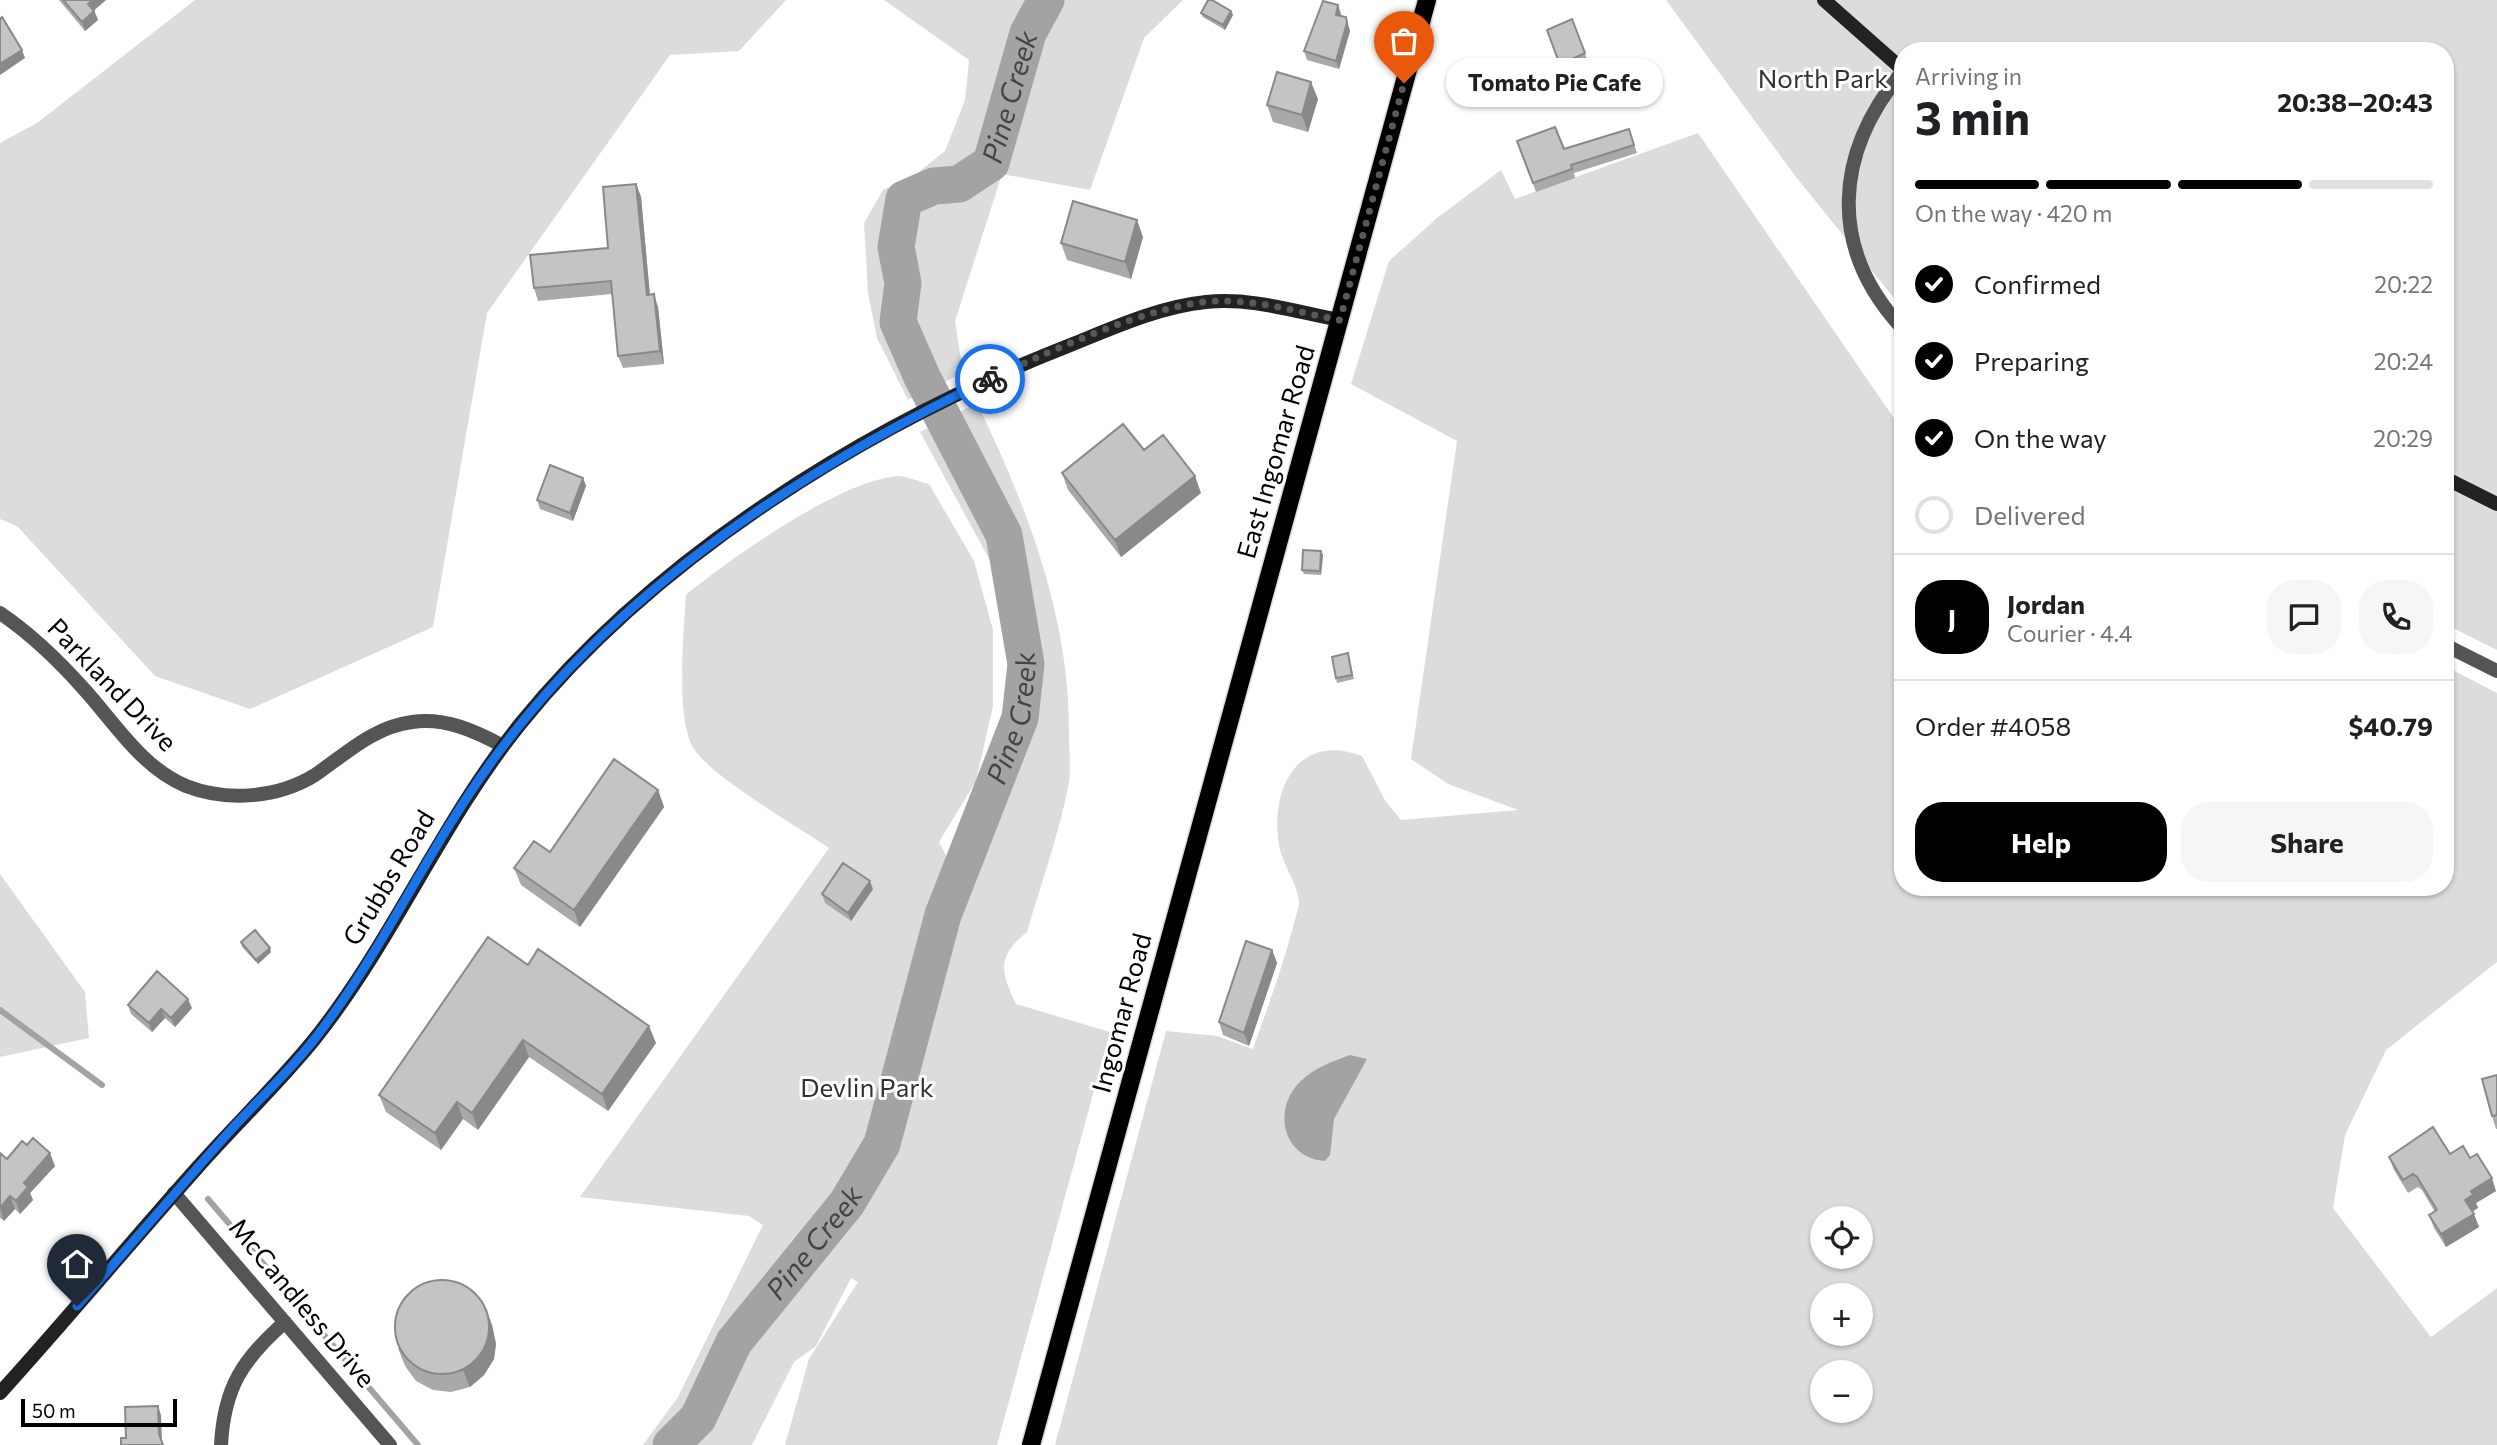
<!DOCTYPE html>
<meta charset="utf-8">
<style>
:root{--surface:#fff;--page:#f6f6f6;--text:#202124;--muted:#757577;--line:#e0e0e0;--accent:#000}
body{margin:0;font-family:Commissioner,sans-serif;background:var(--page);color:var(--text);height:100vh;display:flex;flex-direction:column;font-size:26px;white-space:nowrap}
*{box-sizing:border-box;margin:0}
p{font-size:23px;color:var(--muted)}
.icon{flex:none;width:38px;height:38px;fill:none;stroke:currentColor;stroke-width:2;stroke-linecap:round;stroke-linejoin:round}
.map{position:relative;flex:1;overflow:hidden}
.details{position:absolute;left:1894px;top:42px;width:560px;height:854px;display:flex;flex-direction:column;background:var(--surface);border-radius:28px;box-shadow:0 2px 5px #0004}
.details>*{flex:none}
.tools{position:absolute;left:1810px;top:1206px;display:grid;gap:14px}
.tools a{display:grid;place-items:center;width:63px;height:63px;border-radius:50%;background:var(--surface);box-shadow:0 2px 5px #0004;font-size:35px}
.scale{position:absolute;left:21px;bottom:18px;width:156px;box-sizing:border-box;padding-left:7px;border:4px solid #000;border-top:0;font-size:19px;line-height:24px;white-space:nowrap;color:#000;-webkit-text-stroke:5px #fff;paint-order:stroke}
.pin{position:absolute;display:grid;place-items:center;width:60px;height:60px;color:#fff;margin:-72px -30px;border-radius:50% 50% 50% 0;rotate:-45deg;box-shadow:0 0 7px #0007}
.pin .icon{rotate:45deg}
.courier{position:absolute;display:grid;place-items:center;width:70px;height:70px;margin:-35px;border:5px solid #1a73e8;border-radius:50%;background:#fff;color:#222;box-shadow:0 2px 9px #0007}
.bubble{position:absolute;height:49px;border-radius:24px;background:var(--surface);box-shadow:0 2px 5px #0004;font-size:23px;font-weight:700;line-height:49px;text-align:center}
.headline em{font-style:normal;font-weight:700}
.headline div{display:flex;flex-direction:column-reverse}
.headline{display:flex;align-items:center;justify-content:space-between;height:119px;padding:0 21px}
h1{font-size:46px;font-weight:700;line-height:52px}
.bar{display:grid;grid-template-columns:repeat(4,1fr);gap:10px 7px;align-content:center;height:84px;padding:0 21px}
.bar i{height:9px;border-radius:5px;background:var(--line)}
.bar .on{background:var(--accent)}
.bar p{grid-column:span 4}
.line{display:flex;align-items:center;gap:18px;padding:0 21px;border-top:2px solid var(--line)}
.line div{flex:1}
.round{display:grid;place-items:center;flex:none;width:74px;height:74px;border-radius:28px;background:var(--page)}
ol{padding:0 21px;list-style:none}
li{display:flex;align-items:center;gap:21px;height:77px}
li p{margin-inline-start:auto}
li .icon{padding:7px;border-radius:50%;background:var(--accent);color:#fff;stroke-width:4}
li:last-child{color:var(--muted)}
li i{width:38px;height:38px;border:4px solid var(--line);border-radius:50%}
.cta{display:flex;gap:14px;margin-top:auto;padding:14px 21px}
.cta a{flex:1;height:80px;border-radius:28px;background:var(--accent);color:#fff;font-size:28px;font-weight:700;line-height:80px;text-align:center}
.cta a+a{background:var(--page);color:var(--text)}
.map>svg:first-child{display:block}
.green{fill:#dcdcdc;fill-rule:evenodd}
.water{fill:#a3a3a3}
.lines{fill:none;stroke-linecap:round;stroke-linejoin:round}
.stream{stroke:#a3a3a3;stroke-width:6}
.river{stroke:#a3a3a3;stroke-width:37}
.primary-casing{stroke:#dbdbdb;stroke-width:21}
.street{stroke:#555;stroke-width:14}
.secondary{stroke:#222;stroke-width:14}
.primary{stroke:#000;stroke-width:18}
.wall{fill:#a9a9a9}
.shaded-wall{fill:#898989}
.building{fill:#c4c4c4;stroke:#898989;stroke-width:2}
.done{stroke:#595959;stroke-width:7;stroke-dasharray:0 12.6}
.route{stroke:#1a73e8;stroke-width:9}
.labels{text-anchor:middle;stroke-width:6;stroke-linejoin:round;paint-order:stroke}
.park-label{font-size:26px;fill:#333;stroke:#fff}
.street-label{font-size:26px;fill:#000;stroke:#fff}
.water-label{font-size:28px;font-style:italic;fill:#444;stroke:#fff}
</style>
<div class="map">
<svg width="2497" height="1445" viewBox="0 0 2497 1445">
<rect width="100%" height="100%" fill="#fff"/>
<path class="green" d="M 195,0 L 786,0 L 739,51 L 670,55 L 487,313 L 433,627 L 250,709 L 155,676 L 17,526 L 0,519 L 0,143 L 37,123 Z
M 884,0 L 1183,0 L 1144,38 L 1090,190 L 1002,174 L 955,321 L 963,373 L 908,400 L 877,338 L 868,293 L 864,223 L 883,190 L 915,175 L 945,151 L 965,100 L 969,60 Z
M 1666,0 L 2497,0 L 2497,650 L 2445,624 L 2445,51 L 1902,51 L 1902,308 L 1796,177 Z
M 1698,133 L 1902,430 L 1902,887 L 2445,887 L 2445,666 L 2497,693 L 2497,962 L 2386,1050 L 2345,1135 L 2333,1208 L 2431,1337 L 2497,1288 L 2497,1445 L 1055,1445 L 1166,1031 L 1217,1036 L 1253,1049 C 1267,1009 1282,969 1293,927 C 1295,919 1299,908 1299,901 C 1297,882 1282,864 1279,845 C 1270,788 1298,732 1362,756 L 1386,802 L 1401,820 L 1518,810 L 1448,784 L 1411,759 L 1457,441 L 1351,384 L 1389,261 L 1437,218 L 1501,170 L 1515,199 ZM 1822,1218 L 1860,1218 L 1860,1256 L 1822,1256 ZM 1822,1295 L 1860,1295 L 1860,1334 L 1822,1334 ZM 1822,1372 L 1860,1372 L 1860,1410 L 1822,1410 Z
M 977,403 C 1027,507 1070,617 1069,734 C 1069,750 1071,767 1069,782 C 1060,832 1041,883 1027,932 C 997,956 1000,971 1016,1004 L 1110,1032 L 997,1445 L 785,1445 L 809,1359 L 858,1282 L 851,1278 L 816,1346 L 794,1362 L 752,1445 L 643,1445 L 678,1397 L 763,1225 L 749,1216 L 580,1197 L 829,848 C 798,827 712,777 694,749 C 675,720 684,630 686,595 C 731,558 841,480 898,476 C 907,476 920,482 929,484 L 974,561 L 993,630 L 993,706 L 976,781 L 939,842 L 949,861 L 1007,759 L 1024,670 L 1006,590 L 920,432 Z
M 0,874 L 85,992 L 89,1038 L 0,1057 Z"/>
<path class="water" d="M 1350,1055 L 1367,1059 L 1334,1119 L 1330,1155 L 1325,1161 C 1282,1158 1272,1108 1301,1081 C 1315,1067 1332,1062 1350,1055 Z"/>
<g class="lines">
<path class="stream" d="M 0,1010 L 102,1085
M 208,1199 L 418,1445"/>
<path class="river" id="s1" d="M 671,1445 L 698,1418 L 734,1342 L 847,1203 L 882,1144 L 943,915 L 1020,718 L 1026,664 L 1004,535 L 922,377 L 898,322 L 903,283 L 896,247 L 904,199 L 934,186 L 959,184 L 991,163 L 1028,33 L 1046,0"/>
<defs>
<path id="primary" d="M 1031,1445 L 1427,0"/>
</defs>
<use href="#primary" class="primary-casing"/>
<path class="street" d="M 1902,72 C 1834,154 1828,248 1902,328
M 0,613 C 31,634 58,660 83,688 C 115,723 141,767 186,786 C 227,802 278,798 315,775 C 346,754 373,727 412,722 C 445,717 475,731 503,746
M 2445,645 L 2497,671
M 174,1193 L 390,1445
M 221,1445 C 224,1387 243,1359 285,1322"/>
<path class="secondary" d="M 1824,0 L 1902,69
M 2445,478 L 2497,504
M 0,1393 C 67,1319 131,1242 197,1168 C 235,1125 277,1085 313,1041 C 392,943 441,822 521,723 C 657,555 869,424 1068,346 C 1113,328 1158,307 1206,302 C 1251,297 1296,312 1340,320"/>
<use href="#primary" class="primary"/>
</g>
<path class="wall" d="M 59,0 L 106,0 L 94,10 L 98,20 L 85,31 Z
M 1231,11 L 1233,15 L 1225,30 L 1203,17 L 1201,13 Z
M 1341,14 L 1341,16 L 1350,31 L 1339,69 L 1307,60 L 1304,51 Z
M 1572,19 L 1588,62 L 1563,74 L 1547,30 Z
M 1318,99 L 1308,132 L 1273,122 L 1267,105 Z
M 1629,129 L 1637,153 L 1574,173 L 1575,178 L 1536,192 L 1517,141 L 1564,149 Z
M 636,184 L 641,197 L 650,295 L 658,307 L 664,364 L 623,368 L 618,356 L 612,294 L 538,301 L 534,288 L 608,248 Z
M 1143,237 L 1131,279 L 1067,260 L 1061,243 Z
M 1144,450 L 1201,493 L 1121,557 L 1068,490 L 1062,473 Z
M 583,478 L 586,486 L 573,521 L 540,509 L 537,500 Z
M 1321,551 L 1323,555 L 1321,575 L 1304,574 L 1302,570 Z
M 1349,657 L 1354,679 L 1337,683 L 1336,678 Z
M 658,790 L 664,807 L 580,927 L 521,885 L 514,868 L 550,852 Z
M 873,889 L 851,921 L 825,903 L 822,894 Z
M 241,942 L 271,952 L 258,964 L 242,947 Z
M 1272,950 L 1277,963 L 1249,1046 L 1223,1035 L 1219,1022 Z
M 528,965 L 656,1043 L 608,1111 L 529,1057 L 478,1130 L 463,1119 L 441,1150 L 386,1112 L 379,1095 Z
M 128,1005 L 192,1008 L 175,1027 L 165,1018 L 152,1032 L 131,1014 Z
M 2497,1075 L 2497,1129 L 2496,1129 L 2492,1116 Z
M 0,1153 L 7,1159 L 55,1166 L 30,1193 L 33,1200 L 20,1214 L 15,1209 L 4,1221 L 0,1218 Z
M 2450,1154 L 2470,1158 L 2496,1191 L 2476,1203 L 2478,1208 L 2472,1211 L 2479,1227 L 2446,1247 L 2434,1228 L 2429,1215 L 2435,1212 L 2422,1190 L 2418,1187 L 2408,1193 L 2394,1170 L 2389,1157 Z
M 492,1325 L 496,1344 L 494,1359 L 484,1375 L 470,1387 L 451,1392 L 433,1390 L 416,1381 L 405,1366 L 398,1348 Z"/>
<path class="shaded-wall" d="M 93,0 L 106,0 L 91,13 L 88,4 Z
M 1338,5 L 1341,14 L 1339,23 L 1336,15 Z
M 94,11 L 98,20 L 85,31 L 82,22 Z
M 1231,11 L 1233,15 L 1225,30 L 1223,25 Z
M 1346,17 L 1350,31 L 1339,69 L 1336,61 Z
M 22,50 L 25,58 L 0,75 L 0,64 Z
M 1311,82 L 1318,99 L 1308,132 L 1302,115 Z
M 636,184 L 641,197 L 651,308 L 647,295 Z
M 1137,220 L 1143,237 L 1131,279 L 1125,262 Z
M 654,294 L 658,307 L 664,364 L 660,351 Z
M 1195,476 L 1201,493 L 1121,557 L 1115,540 Z
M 583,478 L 586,486 L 573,521 L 570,513 Z
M 1321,551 L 1323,555 L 1321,575 L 1320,571 Z
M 658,790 L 664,807 L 580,927 L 574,910 Z
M 870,881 L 873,889 L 851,921 L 848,913 Z
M 270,948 L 271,952 L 258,964 L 256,960 Z
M 1272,950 L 1277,963 L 1249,1046 L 1244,1033 Z
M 188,999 L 192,1008 L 175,1027 L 171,1018 Z
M 161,1009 L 165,1018 L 152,1032 L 149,1023 Z
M 649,1026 L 656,1043 L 608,1111 L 602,1094 Z
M 523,1040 L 529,1057 L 478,1130 L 472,1113 Z
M 457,1102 L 463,1119 L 441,1150 L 435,1133 Z
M 50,1153 L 55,1166 L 30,1193 L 33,1200 L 20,1214 L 16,1201 L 24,1183 Z
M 2492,1178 L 2496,1191 L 2476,1203 L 2478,1208 L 2470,1213 L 2465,1200 L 2471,1191 Z
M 10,1196 L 15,1209 L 4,1221 L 0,1208 Z
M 2474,1214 L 2479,1227 L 2446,1247 L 2441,1234 Z
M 486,1308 L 492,1325 L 496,1344 L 494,1359 L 484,1375 L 470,1387 L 463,1370 Z
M 158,1406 L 161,1415 L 162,1443 L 159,1434 Z"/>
<path class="building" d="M 63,0 L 93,0 L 88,4 L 94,11 L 82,22 Z
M 1208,0 L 1212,0 L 1231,11 L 1223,25 L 1201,13 Z
M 1323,1 L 1338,5 L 1336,15 L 1346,17 L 1347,23 L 1336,61 L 1304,51 Z
M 2,17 L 22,50 L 0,64 L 0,19 Z
M 1572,19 L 1585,53 L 1560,65 L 1547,30 Z
M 1277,72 L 1311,82 L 1302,115 L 1267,105 Z
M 1555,127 L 1564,149 L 1629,129 L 1634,145 L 1571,165 L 1572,169 L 1533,183 L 1517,141 Z
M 636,184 L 647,295 L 654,294 L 660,351 L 618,356 L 611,281 L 534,288 L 530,255 L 608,248 L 603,187 Z
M 1073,201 L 1137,220 L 1125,262 L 1061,243 Z
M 1123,424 L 1144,450 L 1163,435 L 1195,476 L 1115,540 L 1062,473 Z
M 550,465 L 583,478 L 570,513 L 537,500 Z
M 1303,550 L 1321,551 L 1320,571 L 1302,570 Z
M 1348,653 L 1352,675 L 1336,678 L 1332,657 Z
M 614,759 L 658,790 L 574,910 L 514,868 L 534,841 L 550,852 Z
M 843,863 L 870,881 L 848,913 L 822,894 Z
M 255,930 L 270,948 L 256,960 L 241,942 Z
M 488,937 L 528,965 L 538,949 L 649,1026 L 602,1094 L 523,1040 L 472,1113 L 457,1102 L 435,1133 L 379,1095 Z
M 1246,941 L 1272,950 L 1244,1033 L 1219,1022 Z
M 157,971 L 188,999 L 171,1018 L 161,1009 L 149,1023 L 128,1005 Z
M 2497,1075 L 2497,1115 L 2492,1116 L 2482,1079 Z
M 2433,1127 L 2450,1154 L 2463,1146 L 2470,1158 L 2477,1154 L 2492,1178 L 2471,1191 L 2473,1195 L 2465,1200 L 2474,1214 L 2441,1234 L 2429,1215 L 2437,1210 L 2417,1177 L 2413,1174 L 2403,1180 L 2389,1157 Z
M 33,1138 L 50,1153 L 24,1183 L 28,1187 L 16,1201 L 10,1196 L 0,1208 L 0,1153 L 7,1159 L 22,1141 L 27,1145 Z
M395 1327a47 47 0 1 1 94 0a47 47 0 1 1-94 0Z
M 158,1406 L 159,1434 L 163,1445 L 121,1445 L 121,1438 L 126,1438 L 125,1407 Z"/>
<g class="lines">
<path class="done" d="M 990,379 C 1048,352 1155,302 1218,301 C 1260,300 1300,313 1340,320 L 1404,83"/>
<path class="route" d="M 77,1306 C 128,1248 178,1189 230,1131 C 261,1097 296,1065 323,1028 C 386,944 429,848 490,764 C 614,591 801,469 990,379"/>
</g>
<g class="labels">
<g class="park-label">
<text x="1823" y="88">North Park</text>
<text x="867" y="1097">Devlin Park</text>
</g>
<g class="street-label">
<text transform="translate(1276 452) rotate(-74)" y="9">East Ingomar Road</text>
<text transform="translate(112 685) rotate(46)" y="9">Parkland Drive</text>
<text transform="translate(389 878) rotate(-59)" y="9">Grubbs Road</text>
<text transform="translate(1122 1013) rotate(-75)" y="9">Ingomar Road</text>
<text transform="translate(302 1303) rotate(50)" y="9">McCandless Drive</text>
</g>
<g class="water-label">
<text dy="10" stroke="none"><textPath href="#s1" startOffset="1531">Pine Creek</textPath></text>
<text dy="10" stroke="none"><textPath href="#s1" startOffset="817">Pine Creek</textPath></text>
<text dy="10" stroke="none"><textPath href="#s1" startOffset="250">Pine Creek</textPath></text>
</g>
</g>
</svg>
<div class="tools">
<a><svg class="icon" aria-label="locate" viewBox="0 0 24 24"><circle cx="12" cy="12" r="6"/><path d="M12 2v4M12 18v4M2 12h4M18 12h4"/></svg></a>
<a>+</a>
<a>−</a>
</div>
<div class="scale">50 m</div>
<div class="pin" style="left:1404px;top:83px;background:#ea580c"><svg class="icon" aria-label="bag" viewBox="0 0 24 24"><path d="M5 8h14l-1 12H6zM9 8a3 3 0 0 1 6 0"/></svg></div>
<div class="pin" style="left:77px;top:1306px;background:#1f2937"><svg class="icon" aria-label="home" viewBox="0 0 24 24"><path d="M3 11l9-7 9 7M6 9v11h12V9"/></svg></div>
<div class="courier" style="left:990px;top:379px"><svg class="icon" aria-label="bike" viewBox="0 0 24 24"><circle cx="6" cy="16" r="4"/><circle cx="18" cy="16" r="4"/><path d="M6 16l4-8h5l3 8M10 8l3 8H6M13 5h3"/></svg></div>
<div class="bubble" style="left:1446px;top:58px;width:217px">Tomato Pie Cafe</div>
<section class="details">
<div class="headline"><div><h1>3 min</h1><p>Arriving in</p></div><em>20:38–20:43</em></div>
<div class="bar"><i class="on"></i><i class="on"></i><i class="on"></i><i></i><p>On the way · 420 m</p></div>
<ol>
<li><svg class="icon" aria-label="check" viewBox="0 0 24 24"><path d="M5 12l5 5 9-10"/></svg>Confirmed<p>20:22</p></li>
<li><svg class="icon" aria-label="check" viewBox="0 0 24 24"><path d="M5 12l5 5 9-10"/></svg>Preparing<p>20:24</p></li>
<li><svg class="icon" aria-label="check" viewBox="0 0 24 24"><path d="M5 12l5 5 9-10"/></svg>On the way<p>20:29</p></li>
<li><i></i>Delivered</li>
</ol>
<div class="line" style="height:126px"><b class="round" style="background:var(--accent);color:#fff">J</b><div><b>Jordan</b><p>Courier · 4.4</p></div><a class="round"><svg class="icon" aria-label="chat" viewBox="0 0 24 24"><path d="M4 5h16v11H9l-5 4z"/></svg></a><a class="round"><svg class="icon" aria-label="phone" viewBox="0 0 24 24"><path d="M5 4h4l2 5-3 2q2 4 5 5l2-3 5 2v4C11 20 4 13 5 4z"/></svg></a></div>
<div class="line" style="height:91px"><div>Order #4058</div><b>$40.79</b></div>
<div class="cta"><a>Help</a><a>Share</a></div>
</section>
</div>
